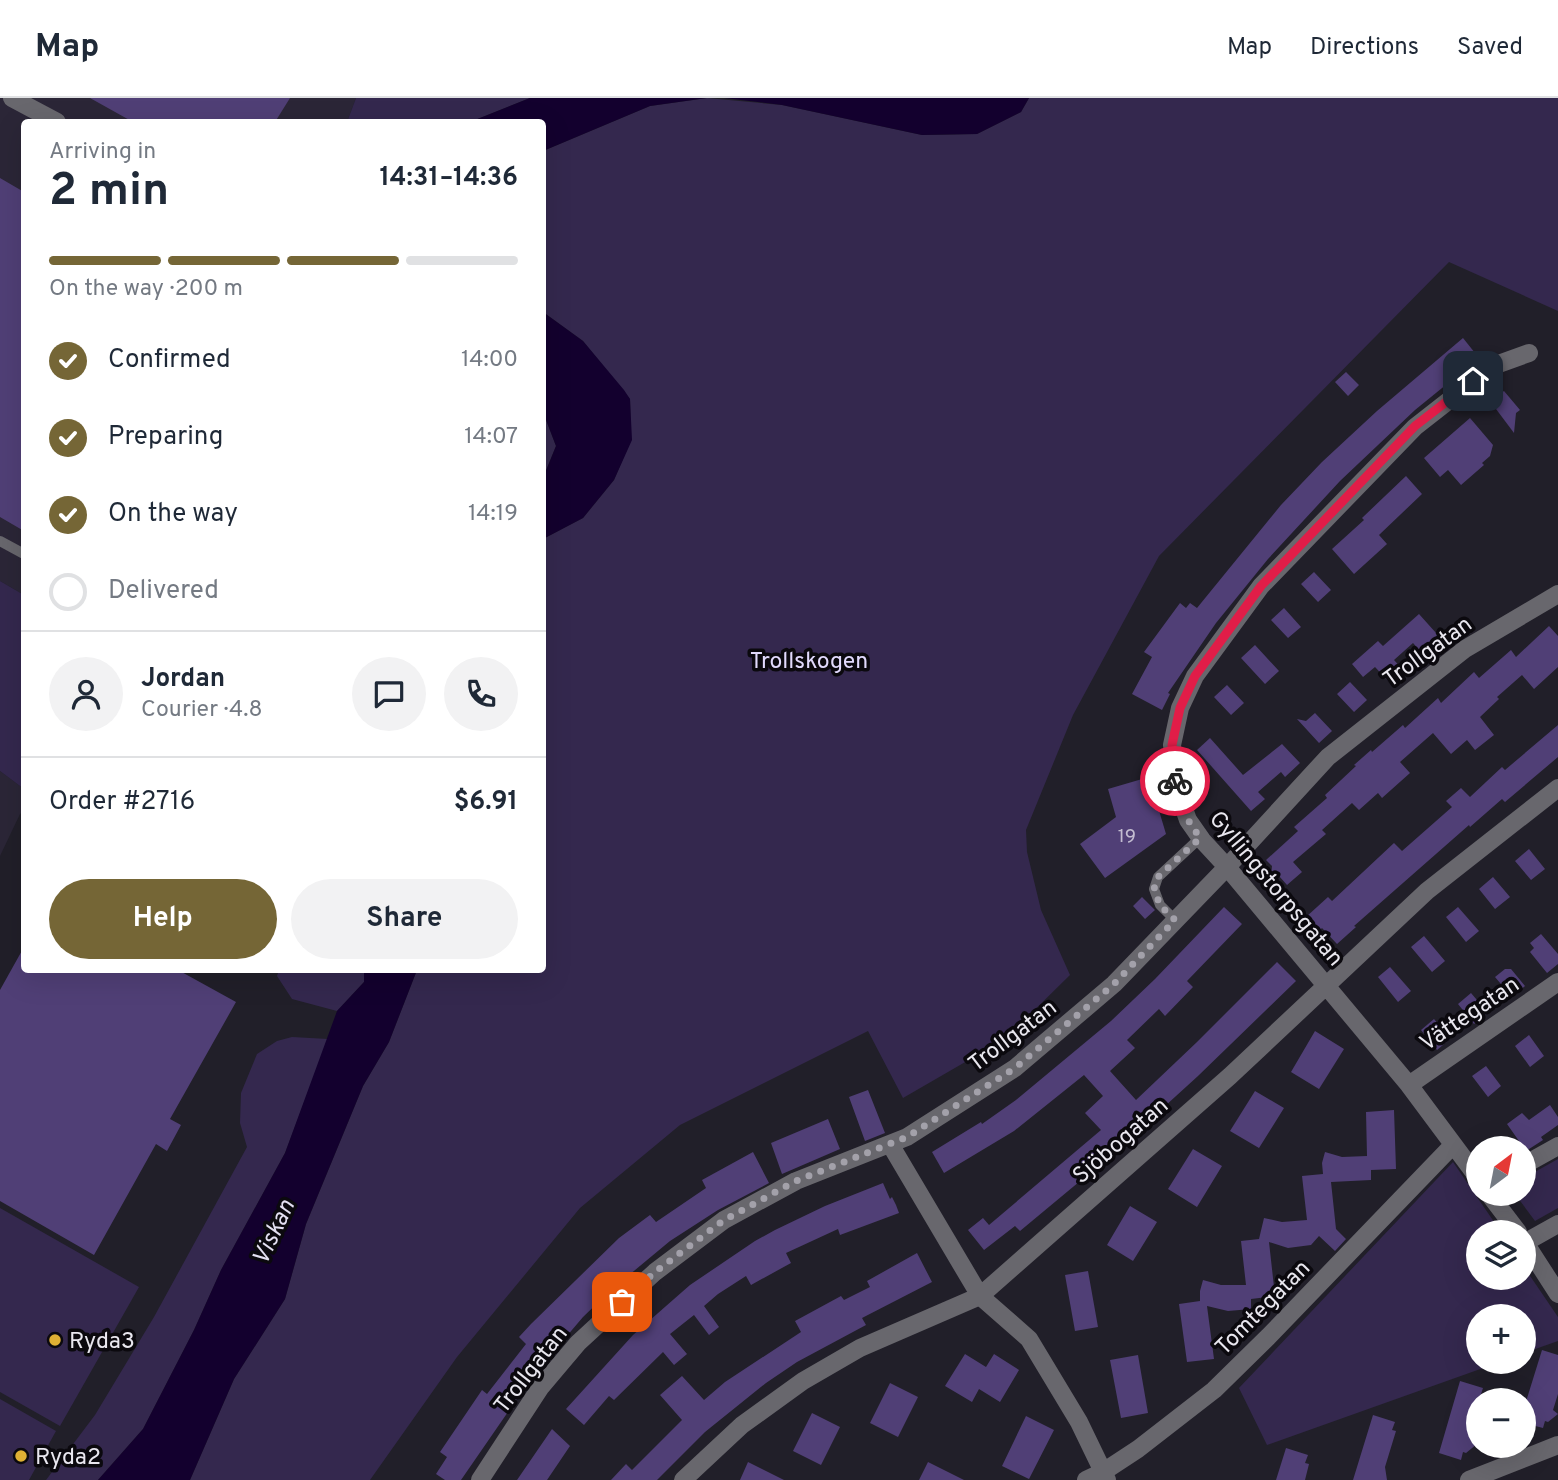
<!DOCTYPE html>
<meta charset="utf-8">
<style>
:root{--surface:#fff;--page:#f2f2f3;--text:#1f2937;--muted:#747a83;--line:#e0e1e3;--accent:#756636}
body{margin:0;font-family:Overpass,sans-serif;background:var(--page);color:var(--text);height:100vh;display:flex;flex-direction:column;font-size:26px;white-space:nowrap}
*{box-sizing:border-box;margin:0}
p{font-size:23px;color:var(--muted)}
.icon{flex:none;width:38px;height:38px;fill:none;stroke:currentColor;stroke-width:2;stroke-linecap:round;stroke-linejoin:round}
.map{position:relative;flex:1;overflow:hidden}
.panel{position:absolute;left:21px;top:21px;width:525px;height:854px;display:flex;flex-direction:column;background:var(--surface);border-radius:7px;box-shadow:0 7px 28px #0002}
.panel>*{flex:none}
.needle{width:46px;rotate:32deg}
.buttons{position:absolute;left:1466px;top:1038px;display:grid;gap:14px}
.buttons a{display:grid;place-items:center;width:70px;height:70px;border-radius:50%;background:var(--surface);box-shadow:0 7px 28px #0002;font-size:35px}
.pin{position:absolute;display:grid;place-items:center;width:60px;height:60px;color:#fff;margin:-30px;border-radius:14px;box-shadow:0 4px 10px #0006}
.courier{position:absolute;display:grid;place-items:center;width:70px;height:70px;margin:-35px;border:5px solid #e11d48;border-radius:50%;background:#fff;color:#222;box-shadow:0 2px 9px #0007}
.summary em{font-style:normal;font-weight:700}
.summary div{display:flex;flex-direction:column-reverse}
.summary{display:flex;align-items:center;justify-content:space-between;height:119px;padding:0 28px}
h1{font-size:46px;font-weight:700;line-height:52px}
.bar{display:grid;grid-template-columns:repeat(4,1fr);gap:10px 7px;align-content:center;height:84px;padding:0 28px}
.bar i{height:9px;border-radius:5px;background:var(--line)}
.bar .selected{background:var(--accent)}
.bar p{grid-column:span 4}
.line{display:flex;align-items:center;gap:18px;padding:0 28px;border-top:2px solid var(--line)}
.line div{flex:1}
.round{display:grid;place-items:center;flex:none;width:74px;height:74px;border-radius:37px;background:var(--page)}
ol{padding:0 28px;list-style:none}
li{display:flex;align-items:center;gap:21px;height:77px}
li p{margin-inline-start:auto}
li .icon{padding:7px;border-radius:50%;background:var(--accent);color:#fff;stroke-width:4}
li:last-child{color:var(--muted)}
li i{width:38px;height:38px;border:4px solid var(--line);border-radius:50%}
.cta{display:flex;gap:14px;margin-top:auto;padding:14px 28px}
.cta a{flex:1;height:80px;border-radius:42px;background:var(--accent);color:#fff;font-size:28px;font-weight:700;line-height:80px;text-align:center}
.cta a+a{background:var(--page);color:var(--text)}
header{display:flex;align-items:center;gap:42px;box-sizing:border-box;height:98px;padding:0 35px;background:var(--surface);border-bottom:2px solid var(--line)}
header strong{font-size:33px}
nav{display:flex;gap:38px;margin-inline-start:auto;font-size:24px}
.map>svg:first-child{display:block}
.built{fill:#2b2637}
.green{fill:#34284e}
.water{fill:#13002e}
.building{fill:#503f76}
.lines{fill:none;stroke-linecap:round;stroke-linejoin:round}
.lane{stroke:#68676d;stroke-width:10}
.street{stroke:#68676d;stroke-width:18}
.done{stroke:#a3a1aa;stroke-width:7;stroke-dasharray:0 12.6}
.route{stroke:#e11d48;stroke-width:9}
.poi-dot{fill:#dfb034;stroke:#0b090e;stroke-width:2.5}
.labels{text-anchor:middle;stroke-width:7;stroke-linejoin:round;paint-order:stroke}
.number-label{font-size:19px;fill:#c3bdd1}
.street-label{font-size:23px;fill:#e9e7ef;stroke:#0b090e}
.park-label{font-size:23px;fill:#e2dafd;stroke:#0b090e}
.poi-label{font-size:23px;fill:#e9e7ef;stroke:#0b090e;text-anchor:start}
.water-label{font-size:24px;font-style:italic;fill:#e4e0f2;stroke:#0b090e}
</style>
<header>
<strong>Map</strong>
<nav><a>Map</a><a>Directions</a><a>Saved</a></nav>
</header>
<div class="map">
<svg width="1558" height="1382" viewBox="0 0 1558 1382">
<rect width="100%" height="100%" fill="#211f29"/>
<path class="built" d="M 0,0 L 356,0 L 347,24 L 24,24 L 24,497 L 0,483 Z
M 0,673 L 24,691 L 24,713 L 20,716 L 0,758 Z"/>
<path class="green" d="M 356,0 L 530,0 L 470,24 L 347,24 Z
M 707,0 L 782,7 L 922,37 L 977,36 L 1021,14 L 1029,0 L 1558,0 L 1558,213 L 1449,164 L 1159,458 L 1073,617 L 1026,732 L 1027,754 L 1041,812 L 1070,877 L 1005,941 L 903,1000 L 868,933 L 680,1027 L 580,1110 L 457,1259 L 370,1382 L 190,1382 L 234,1281 L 285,1201 L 306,1126 L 363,988 L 389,944 L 417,872 L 542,872 L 543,441 L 583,420 L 614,382 L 631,342 L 630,301 L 583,243 L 543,214 L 543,53 L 650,8 Z
M 543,314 L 556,348 L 543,380 Z
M 0,483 L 24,497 L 24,691 L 0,673 Z
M 279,872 L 364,872 L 364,884 L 337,913 L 292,901 L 277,878 Z
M 292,939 L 328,941 L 285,1055 L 221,1172 L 194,1232 L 143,1331 L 98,1382 L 46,1382 L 95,1317 L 154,1219 L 247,1049 L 240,1025 L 241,995 L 257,956 L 277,943 Z
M 1558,1061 L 1558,1110 L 1535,1123 L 1515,1096 L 1524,1096 L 1524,1080 Z
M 1453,1064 L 1501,1134 L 1479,1134 L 1479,1180 L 1524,1180 L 1524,1169 L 1558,1219 L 1558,1243 L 1524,1255 L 1524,1218 L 1479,1218 L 1479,1264 L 1500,1264 L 1267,1347 L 1239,1290 Z
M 0,1110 L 139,1189 L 60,1328 L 0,1294 Z
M 0,1301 L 56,1333 L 29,1382 L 0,1382 Z"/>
<path class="water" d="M 530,0 L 707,0 L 650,8 L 543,53 L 542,24 L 470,24 Z
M 724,0 L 1029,0 L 1021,14 L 977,36 L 922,37 L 782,7 Z
M 543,214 L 583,243 L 624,292 L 630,301 L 632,342 L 614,382 L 583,420 L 543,441 L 543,380 L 556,348 L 543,314 Z
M 364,872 L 417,872 L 389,944 L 363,988 L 306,1126 L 285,1201 L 234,1281 L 190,1382 L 98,1382 L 143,1331 L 194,1232 L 221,1172 L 285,1055 L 337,913 L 364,884 Z"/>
<path class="building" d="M 90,0 L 290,0 L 275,24 L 133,24 Z
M 0,80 L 24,94 L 24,433 L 0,419 Z
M 1463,240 L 1479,260 L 1415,312 L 1340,383 L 1268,461 L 1216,525 L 1168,595 L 1170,596 L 1162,612 L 1132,596 L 1152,559 L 1144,554 L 1180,505 L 1186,510 L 1190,505 L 1197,510 L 1281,407 L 1322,364 L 1377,313 Z
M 1346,274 L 1359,287 L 1348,298 L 1335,284 Z
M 1504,293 L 1520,312 L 1516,315 L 1514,335 L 1490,303 Z
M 1470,320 L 1493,347 L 1490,358 L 1482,365 L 1484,367 L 1461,387 L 1448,372 L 1440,379 L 1424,360 Z
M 1406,378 L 1422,396 L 1379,437 L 1387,446 L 1354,476 L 1332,451 L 1364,422 L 1362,420 Z
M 1314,474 L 1331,492 L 1318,504 L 1301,486 Z
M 1284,510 L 1301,529 L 1288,540 L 1271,522 Z
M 1419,516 L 1445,545 L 1427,561 L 1413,545 L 1394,562 L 1404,573 L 1390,585 L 1375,569 L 1363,579 L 1352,566 L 1378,543 L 1383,548 Z
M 1549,528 L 1558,538 L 1558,569 L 1534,591 L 1522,577 L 1497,599 L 1499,601 L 1480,619 L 1494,637 L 1475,652 L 1467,642 L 1451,656 L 1433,635 L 1400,664 L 1410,675 L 1382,700 L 1378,695 L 1359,712 L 1352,705 L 1322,732 L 1326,736 L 1293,764 L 1302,774 L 1287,787 L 1279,778 L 1271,778 L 1272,768 L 1266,762 L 1298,733 L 1294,729 L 1327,700 L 1325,697 L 1356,668 L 1354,667 L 1371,652 L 1372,654 L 1403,627 L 1405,630 L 1438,600 L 1441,605 L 1474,574 L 1479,580 L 1511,552 L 1516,559 Z
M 1255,547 L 1279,573 L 1265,586 L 1241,560 Z
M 1350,584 L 1367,602 L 1354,614 L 1337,596 Z
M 1227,587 L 1244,605 L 1231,617 L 1214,599 Z
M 1315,615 L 1332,633 L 1319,645 L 1297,621 L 1306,623 Z
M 1558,627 L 1558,659 L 1505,704 L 1502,701 L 1470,729 L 1469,727 L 1354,828 L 1356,829 L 1337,846 L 1322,830 L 1319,833 L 1306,819 L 1328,799 L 1332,803 L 1394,745 L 1402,753 L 1452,709 L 1446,703 L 1461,690 L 1470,699 L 1502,669 L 1505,672 Z
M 1210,640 L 1243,677 L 1282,646 L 1300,665 L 1285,679 L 1281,674 L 1258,694 L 1265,701 L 1251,713 L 1197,652 Z
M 1149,679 L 1166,736 L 1105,780 L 1080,746 L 1116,719 L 1108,691 Z
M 1529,751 L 1545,771 L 1531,782 L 1515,763 Z
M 1493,779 L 1510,799 L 1495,811 L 1479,791 Z
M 1142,799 L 1155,812 L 1145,821 L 1133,808 Z
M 1224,809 L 1242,826 L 1187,883 L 1193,889 L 1165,918 L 1159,911 L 1127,942 L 1135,950 L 1110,973 L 1136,1002 L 1197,944 L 1277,864 L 1296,883 L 1198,978 L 1109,1059 L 1020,1133 L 1015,1128 L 984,1152 L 968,1132 L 983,1120 L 989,1127 L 1101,1032 L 1085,1015 L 1103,998 L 1084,977 L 1014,1033 L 944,1075 L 932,1054 L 981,1024 L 982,1026 L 1016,1002 L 1111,923 L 1155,881 Z
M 1458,809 L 1479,833 L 1466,844 L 1446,819 Z
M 1541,836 L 1558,856 L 1558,866 L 1547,875 L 1530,854 L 1534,850 L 1530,845 Z
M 1424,838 L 1445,863 L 1432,874 L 1411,849 Z
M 24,849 L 24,872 L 178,872 L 236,904 L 170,1021 L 181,1027 L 167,1053 L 156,1046 L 94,1157 L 0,1103 L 0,892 Z
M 1390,869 L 1411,893 L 1398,904 L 1378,879 Z
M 1505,871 L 1511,871 L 1525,888 L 1512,899 L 1495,879 Z
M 1471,895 L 1488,915 L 1474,926 L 1458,906 Z
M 1434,921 L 1450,941 L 1437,952 L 1421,932 Z
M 1315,933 L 1344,951 L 1319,991 L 1291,974 Z
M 1529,937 L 1544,958 L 1530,969 L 1515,948 Z
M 1486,968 L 1501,988 L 1488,999 L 1472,978 Z
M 868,992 L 885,1035 L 865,1043 L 849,999 Z
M 1255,993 L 1284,1010 L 1259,1050 L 1230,1033 Z
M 1550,1007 L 1558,1019 L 1558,1027 L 1541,1039 L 1543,1042 L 1526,1053 L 1507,1026 L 1522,1015 L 1529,1022 Z
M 1394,1012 L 1396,1071 L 1371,1072 L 1371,1082 L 1331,1084 L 1336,1131 L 1346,1141 L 1335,1153 L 1319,1138 L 1311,1147 L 1288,1150 L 1269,1144 L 1275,1198 L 1251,1201 L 1251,1211 L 1228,1213 L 1207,1208 L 1214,1261 L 1187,1264 L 1179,1206 L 1200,1203 L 1200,1193 L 1203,1182 L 1221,1187 L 1246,1187 L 1241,1143 L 1259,1141 L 1264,1120 L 1282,1124 L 1307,1122 L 1302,1078 L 1323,1076 L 1322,1065 L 1325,1054 L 1342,1059 L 1367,1058 L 1366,1014 Z
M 828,1021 L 840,1051 L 782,1076 L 771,1045 Z
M 1193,1051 L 1222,1068 L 1197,1109 L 1168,1091 Z
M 753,1054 L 769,1085 L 718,1112 L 670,1143 L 611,1192 L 583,1219 L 532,1279 L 461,1382 L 445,1382 L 436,1376 L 447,1359 L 440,1354 L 482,1292 L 487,1296 L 526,1246 L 519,1239 L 531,1226 L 619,1140 L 650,1117 L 656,1124 L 706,1090 L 702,1082 Z
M 883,1085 L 890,1101 L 892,1099 L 896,1107 L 899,1115 L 840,1137 L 838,1131 L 786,1155 L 791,1165 L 751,1187 L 746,1178 L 718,1196 L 704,1208 L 719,1229 L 709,1237 L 694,1217 L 670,1236 L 687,1256 L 674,1267 L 663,1254 L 614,1302 L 609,1298 L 584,1327 L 566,1311 L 633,1237 L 690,1187 L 755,1143 L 775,1132 L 825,1108 Z
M 1130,1108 L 1157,1124 L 1133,1163 L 1107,1147 Z
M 917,1155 L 932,1184 L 862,1220 L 866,1227 L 797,1264 L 766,1285 L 705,1334 L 657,1382 L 611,1382 L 626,1366 L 632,1372 L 682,1322 L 660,1297 L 682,1278 L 704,1302 L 725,1284 L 801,1234 L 795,1223 L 841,1198 L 844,1202 L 870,1189 L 867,1183 Z
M 1088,1173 L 1098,1229 L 1075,1233 L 1065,1177 Z
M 1542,1252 L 1558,1257 L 1558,1296 L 1553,1312 L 1558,1316 L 1548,1324 L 1545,1323 L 1543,1330 L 1524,1325 L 1524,1310 Z
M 965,1256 L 986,1269 L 994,1256 L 1019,1272 L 1000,1304 L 979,1291 L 972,1304 L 945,1288 Z
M 1138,1257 L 1148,1315 L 1121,1320 L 1110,1262 Z
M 1460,1283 L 1483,1290 L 1479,1302 L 1479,1318 L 1471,1343 L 1477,1346 L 1466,1355 L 1463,1354 L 1461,1362 L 1439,1355 Z
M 890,1285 L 918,1299 L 898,1339 L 870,1325 Z
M 812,1315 L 840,1329 L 821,1367 L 793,1353 Z
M 1373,1317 L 1395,1324 L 1392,1332 L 1396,1333 L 1385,1369 L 1387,1382 L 1353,1382 Z
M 1026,1318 L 1054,1332 L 1029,1381 L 1002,1368 Z
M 552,1331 L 570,1348 L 547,1382 L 517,1382 Z
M 1286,1350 L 1308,1357 L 1305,1365 L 1309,1366 L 1305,1382 L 1276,1382 Z
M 748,1364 L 784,1382 L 740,1382 Z
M 928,1364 L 964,1382 L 919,1382 Z"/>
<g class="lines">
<path class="lane" d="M 0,443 L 24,456
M 1175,822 L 1160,807 L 1154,791 L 1158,779 L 1200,740"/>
<path class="street" d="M 12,0 L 57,24
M 1409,987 L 1558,884
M 890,1046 L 980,1198 L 1029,1241 L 1079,1324 L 1107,1382
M 1524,1067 L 1558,1048
M 1479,1081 L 1409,987 L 1227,769 L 1202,742 L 1188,722 L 1176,688 L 1172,647 L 1180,610 L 1195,578 L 1261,488 L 1415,329 L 1493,268 L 1529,255
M 1489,1096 L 1518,1134
M 1524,1143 L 1558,1196
M 1526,1144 L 1558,1126
M 480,1382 L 540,1290 L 578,1245 L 655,1174 L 724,1122 L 796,1083 L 907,1039 L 1015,970 L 1114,886 L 1227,769 L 1328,659 L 1465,551 L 1558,496
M 683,1382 L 742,1327 L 803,1283 L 860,1250 L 980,1198 L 1230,978 L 1427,793 L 1558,690
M 1086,1382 L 1103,1374 L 1138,1351 L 1214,1292 L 1268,1239 L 1453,1047
M 1469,1382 L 1558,1347"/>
</g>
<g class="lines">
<path class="done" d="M 622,1204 L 655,1174 L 724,1122 L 796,1083 L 907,1039 L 1015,970 L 1114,886 L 1175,822 L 1160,807 L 1154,791 L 1158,779 L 1200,740 L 1188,722 L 1175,683"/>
<path class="route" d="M 1175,683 L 1172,647 L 1180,610 L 1195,578 L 1261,488 L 1415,328 L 1473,283"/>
</g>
<g class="poi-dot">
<circle cx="55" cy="1242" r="7"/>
<circle cx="21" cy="1358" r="7"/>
</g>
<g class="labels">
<g class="number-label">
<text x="1127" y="744">19</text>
</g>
<g class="street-label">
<text transform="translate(1427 553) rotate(-36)" y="8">Trollgatan</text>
<text transform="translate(1277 790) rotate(50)" y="8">Gyllingstorpsgatan</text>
<text transform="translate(1469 915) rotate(-34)" y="8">Vättegatan</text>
<text transform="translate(1012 937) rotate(-37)" y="8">Trollgatan</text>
<text transform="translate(1120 1042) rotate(-41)" y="8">Sjöbogatan</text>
<text transform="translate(1262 1209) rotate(-45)" y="8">Tomtegatan</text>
<text transform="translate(530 1271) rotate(-52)" y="8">Trollgatan</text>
</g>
<g class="park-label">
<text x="809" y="570">Trollskogen</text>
</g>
<g class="poi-label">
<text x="69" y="1250">Ryda3</text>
<text x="35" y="1366">Ryda2</text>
</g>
<g class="water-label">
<text transform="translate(273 1134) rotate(-65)" y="8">Viskan</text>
</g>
</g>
</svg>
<div class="buttons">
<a><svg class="needle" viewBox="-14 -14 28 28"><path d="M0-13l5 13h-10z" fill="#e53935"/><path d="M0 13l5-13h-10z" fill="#747a83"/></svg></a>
<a><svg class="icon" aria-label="layers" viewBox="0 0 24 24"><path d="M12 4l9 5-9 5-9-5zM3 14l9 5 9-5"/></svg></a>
<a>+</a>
<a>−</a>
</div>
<div class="pin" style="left:622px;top:1204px;background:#ea580c"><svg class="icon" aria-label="bag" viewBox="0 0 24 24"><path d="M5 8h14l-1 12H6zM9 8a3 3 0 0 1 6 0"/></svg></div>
<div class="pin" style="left:1473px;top:283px;background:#1f2937"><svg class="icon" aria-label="home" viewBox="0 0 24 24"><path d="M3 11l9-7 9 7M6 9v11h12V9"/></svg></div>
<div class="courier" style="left:1175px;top:683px"><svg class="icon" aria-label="bike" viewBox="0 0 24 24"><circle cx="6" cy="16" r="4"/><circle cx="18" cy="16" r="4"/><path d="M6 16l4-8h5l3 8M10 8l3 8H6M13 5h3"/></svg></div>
<section class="panel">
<div class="summary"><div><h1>2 min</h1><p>Arriving in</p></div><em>14:31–14:36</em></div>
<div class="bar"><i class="selected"></i><i class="selected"></i><i class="selected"></i><i></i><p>On the way · 200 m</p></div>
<ol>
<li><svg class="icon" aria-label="check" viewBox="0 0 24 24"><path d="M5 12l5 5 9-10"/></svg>Confirmed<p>14:00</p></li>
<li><svg class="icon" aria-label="check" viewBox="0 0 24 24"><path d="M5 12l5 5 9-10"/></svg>Preparing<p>14:07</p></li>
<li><svg class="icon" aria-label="check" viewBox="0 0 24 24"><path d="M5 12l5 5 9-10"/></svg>On the way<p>14:19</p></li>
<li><i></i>Delivered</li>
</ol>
<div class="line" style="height:126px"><a class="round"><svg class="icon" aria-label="person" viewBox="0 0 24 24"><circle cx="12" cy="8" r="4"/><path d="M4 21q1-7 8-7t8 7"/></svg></a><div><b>Jordan</b><p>Courier · 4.8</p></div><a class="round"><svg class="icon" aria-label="chat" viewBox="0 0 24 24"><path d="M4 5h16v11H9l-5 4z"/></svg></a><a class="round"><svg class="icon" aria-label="phone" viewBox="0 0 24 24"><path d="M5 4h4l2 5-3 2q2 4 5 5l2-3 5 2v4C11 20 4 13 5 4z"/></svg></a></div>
<div class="line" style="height:91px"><div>Order #2716</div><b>$6.91</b></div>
<div class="cta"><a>Help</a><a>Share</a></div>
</section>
</div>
